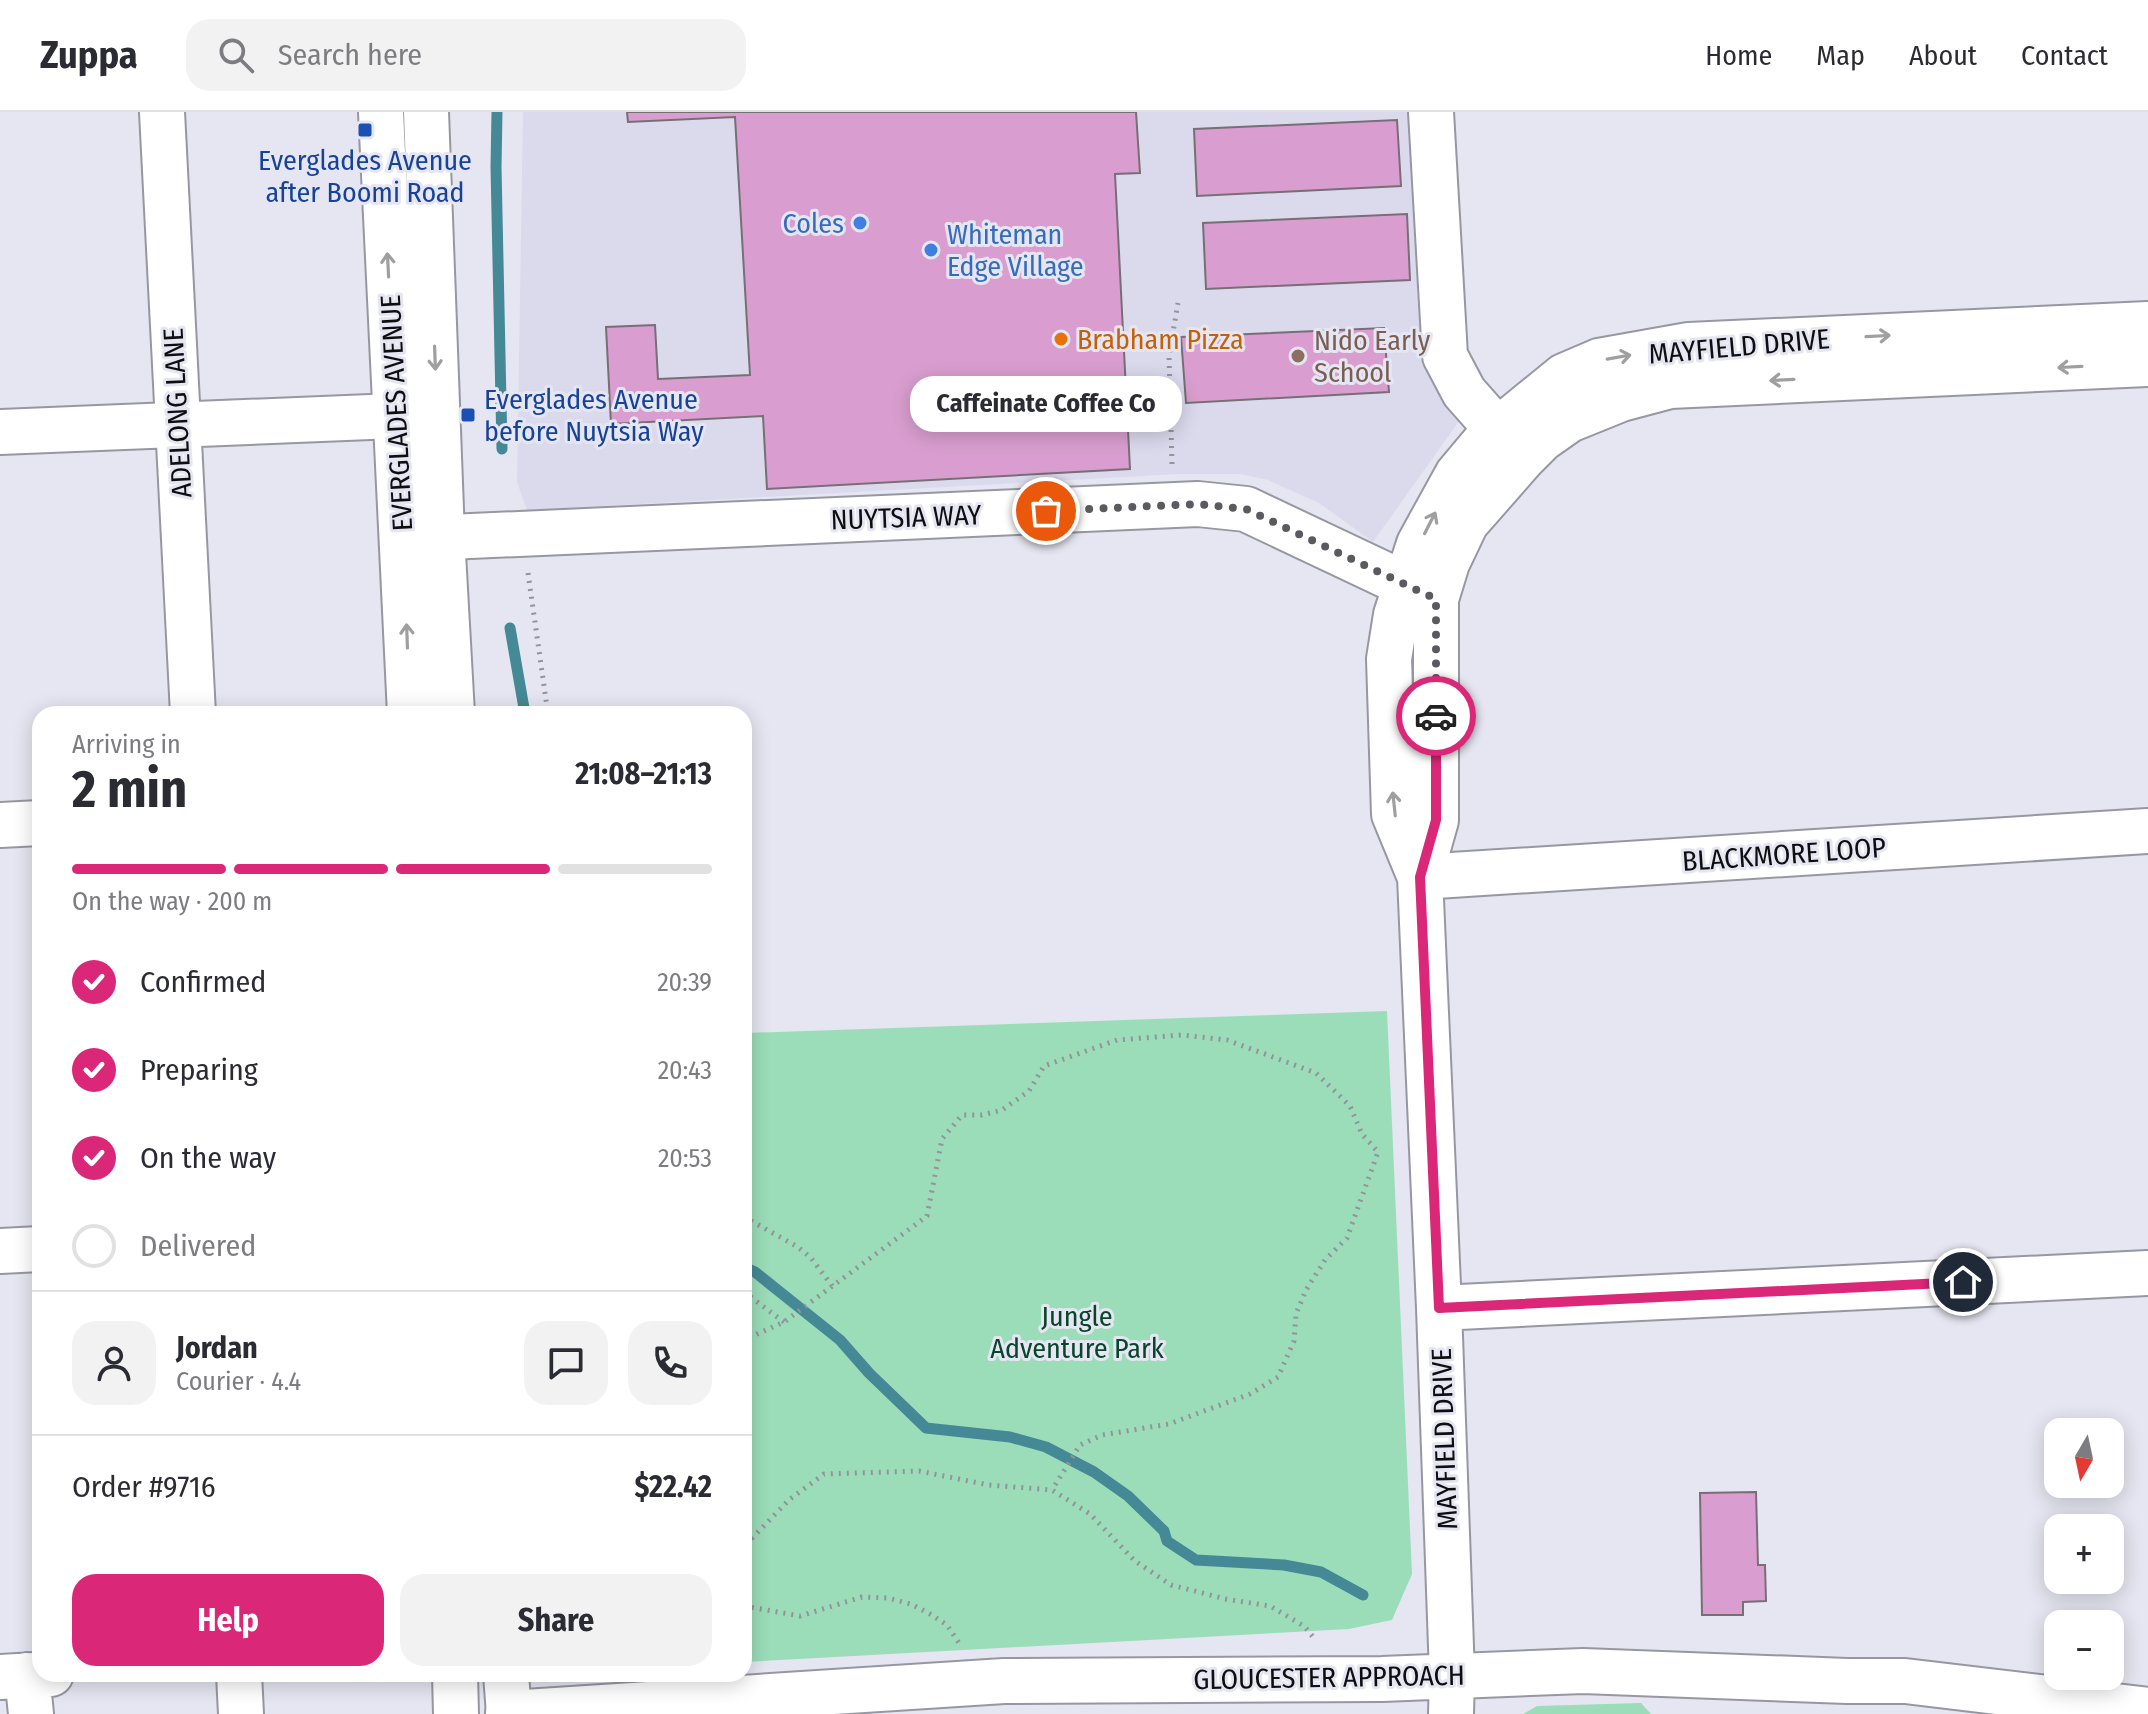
<!DOCTYPE html>
<meta charset="utf-8">
<style>
:root{--surface:#fff;--page:#f2f2f3;--text:#2b2b33;--muted:#7c7c81;--line:#e1e1e2;--accent:#db2777}
body{margin:0;font-family:"Fira Sans Condensed",sans-serif;background:var(--page);color:var(--text);height:100vh;display:flex;flex-direction:column;font-size:30px;white-space:nowrap}
*{box-sizing:border-box;margin:0}
p{font-size:26px;color:var(--muted)}
.icon{flex:none;width:44px;height:44px;fill:none;stroke:currentColor;stroke-width:2;stroke-linecap:round;stroke-linejoin:round}
.map{position:relative;flex:1;overflow:hidden}
.panel{position:absolute;left:32px;top:594px;width:720px;height:976px;display:flex;flex-direction:column;background:var(--surface);border-radius:24px;box-shadow:0 4px 20px #0003}
.panel>*{flex:none}
.needle{width:52px;rotate:189deg}
.fabs{position:absolute;left:2044px;top:1306px;display:grid;gap:16px}
.fabs a{display:grid;place-items:center;width:80px;height:80px;border-radius:16px;background:var(--surface);box-shadow:0 4px 20px #0003;font-size:40px}
.pin{position:absolute;display:grid;place-items:center;width:68px;height:68px;color:#fff;margin:-34px;border:4px solid #fff;border-radius:50%;box-shadow:0 2px 8px #0007}
.courier{position:absolute;display:grid;place-items:center;width:80px;height:80px;margin:-40px;border:6px solid #db2777;border-radius:50%;background:#fff;color:#222;box-shadow:0 2px 10px #0007}
.bubble{position:absolute;height:56px;border-radius:24px;background:var(--surface);box-shadow:0 4px 20px #0003;font-size:26px;font-weight:700;line-height:56px;text-align:center}
.overview em{font-style:normal;font-weight:700}
.overview div{display:flex;flex-direction:column-reverse}
.overview{display:flex;align-items:center;justify-content:space-between;height:136px;padding:0 40px}
h1{font-size:52px;font-weight:700;line-height:60px}
.bar{display:grid;grid-template-columns:repeat(4,1fr);gap:12px 8px;align-content:center;height:96px;padding:0 40px}
.bar i{height:10px;border-radius:6px;background:var(--line)}
.bar .on{background:var(--accent)}
.bar p{grid-column:span 4}
.line{display:flex;align-items:center;gap:20px;padding:0 40px;border-top:2px solid var(--line)}
.line div{flex:1}
.round{display:grid;place-items:center;flex:none;width:84px;height:84px;border-radius:24px;background:var(--page)}
ol{padding:0 40px;list-style:none}
li{display:flex;align-items:center;gap:24px;height:88px}
li p{margin-inline-start:auto}
li .icon{padding:8px;border-radius:50%;background:var(--accent);color:#fff;stroke-width:4}
li:last-child{color:var(--muted)}
li i{width:44px;height:44px;border:4px solid var(--line);border-radius:50%}
.button{display:flex;gap:16px;margin-top:auto;padding:16px 40px}
.button a{flex:1;height:92px;border-radius:24px;background:var(--accent);color:#fff;font-size:32px;font-weight:700;line-height:92px;text-align:center}
.button a+a{background:var(--page);color:var(--text)}
header{display:flex;align-items:center;gap:48px;box-sizing:border-box;height:112px;padding:0 40px;background:var(--surface);border-bottom:2px solid var(--line)}
header strong{font-size:38px}
nav{display:flex;gap:44px;margin-inline-start:auto;font-size:28px}
.search{width:560px;height:72px;background:var(--page);display:flex;align-items:center;gap:20px;box-sizing:border-box;padding:0 28px;border-radius:24px;color:var(--muted);font-size:30px}
.map>svg:first-child{display:block}
.built{fill:#dbdaed}
.park{fill:#9bddb9}
.lines{fill:none;stroke-linecap:round;stroke-linejoin:round}
.stream{stroke:#458896;stroke-width:11}
.building{fill:#d99ecf;stroke:#776e76;stroke-width:2}
.minor-casing{stroke:#9797a2;stroke-width:48}
.major-casing{stroke:#9797a2;stroke-width:48}
.path{stroke:#93939b;stroke-width:5;stroke-dasharray:2 6;stroke-linecap:butt}
.minor{stroke:#fff;stroke-width:44}
.major{stroke:#fff;stroke-width:44}
.oneway{stroke:#9f9fa0}
.done{stroke:#5a5a60;stroke-width:8;stroke-dasharray:0 14.4}
.route{stroke:#db2777;stroke-width:10}
.transit-dot{fill:#1a4fb4;stroke:#e6e6f2;stroke-width:3}
.shop-dot{fill:#3f7fe0;stroke:#e6e6f2;stroke-width:3}
.food-dot{fill:#e8710a;stroke:#e6e6f2;stroke-width:3}
.education-dot{fill:#8d6e63;stroke:#e6e6f2;stroke-width:3}
.labels{text-anchor:middle;stroke-width:6;stroke-linejoin:round;paint-order:stroke}
.transit-label{font-size:28px;fill:#164399;stroke:#e6e6f2}
.shop-label{font-size:28px;fill:#366cbe;stroke:#e6e6f2;text-anchor:end}
.food-label{font-size:28px;fill:#c56008;stroke:#e6e6f2;text-anchor:start}
.education-label{font-size:28px;fill:#785e54;stroke:#e6e6f2;text-anchor:start}
.street-label{font-size:28px;fill:#0e0e11;stroke:#e6e6f2}
.park-label{font-size:28px;fill:#07452c;stroke:#e6e6f2}
</style>
<header>
<strong>Zuppa</strong>
<div class="search"><svg class="icon" aria-label="search" viewBox="0 0 24 24"><circle cx="10" cy="10" r="6"/><path d="M15 15l6 6"/></svg>Search here</div>
<nav><a>Home</a><a>Map</a><a>About</a><a>Contact</a></nav>
</header>
<div class="map">
<svg width="2148" height="1602" viewBox="0 0 2148 1602">
<rect width="100%" height="100%" fill="#e6e6f2"/>
<path class="built" d="M 523,0 L 1427,0 L 1467,298 L 1373,430 L 1319,391 L 1268,368 L 1240,362 L 1179,362 L 568,396 L 528,401 L 517,370 Z"/>
<path class="park" d="M 1387,899 L 1412,1462 L 1392,1508 L 1349,1517 L 744,1550 L 744,921 Z
M 1641,1591 L 1651,1602 L 1523,1602 L 1537,1594 Z"/>
<g class="lines">
<path class="stream" d="M 497,0 L 496,55 L 502,337
M 510,516 L 525,602
M 744,1155 L 755,1160 L 840,1228 L 869,1261 L 926,1316 L 1010,1325 L 1046,1335 L 1094,1360 L 1128,1384 L 1164,1419 L 1167,1429 L 1196,1448 L 1284,1453 L 1321,1460 L 1363,1483"/>
</g>
<path class="building" d="M 627,0 L 1136,0 L 1140,61 L 1115,62 L 1130,357 L 767,377 L 763,304 L 611,312 L 606,215 L 655,213 L 658,267 L 750,263 L 735,5 L 628,10 Z
M 1397,8 L 1401,74 L 1197,84 L 1194,17 Z
M 1407,102 L 1410,168 L 1206,177 L 1203,111 Z
M 1384,216 L 1389,280 L 1186,291 L 1181,225 Z
M 1756,1380 L 1758,1453 L 1765,1453 L 1766,1489 L 1743,1490 L 1743,1503 L 1702,1503 L 1700,1381 Z"/>
<g class="lines">
<defs>
<path id="minor" d="M 162,0 L 193,602
M 1431,0 L 1445,244 L 1464,280 L 1516,339
M 0,320 L 395,304
M 404,427 L 1198,392 L 1246,397 L 1430,484
M 0,713 L 40,711
M 1420,765 L 1394,702 L 1389,547 L 1396,503 L 1419,432 L 1457,363 L 1488,326 L 1564,264 L 1599,249 L 1689,233 L 2148,212
M 1420,765 L 2148,719
M 0,1139 L 40,1137
M 1439,1196 L 2148,1161
M 239,1562 L 241,1602
M 27,1563 L 31,1602
M 0,1565 L 51,1562
M 508,1601 L 1004,1569 L 1382,1567 L 1583,1559 L 1847,1569 L 1905,1569 L 2148,1598
M 1451,1602 L 1452,1563 L 1439,1196 L 1420,765 L 1436,708 L 1436,487 L 1447,451 L 1466,411 L 1523,346 L 1542,327 L 1569,308 L 1621,287 L 1670,274 L 2148,252"/>
<path id="major" d="M 381,0 L 410,602
M 426,0 L 442,424 L 452,602
M 455,1562 L 456,1602
M 506,1562 L 509,1602"/>
</defs>
<use href="#minor" class="minor-casing"/>
<use href="#major" class="major-casing"/>
<path class="path" d="M 1172,352 L 1169,244 L 1178,191
M 528,461 L 548,602
M 744,1105 L 798,1135 L 811,1146 L 833,1175
M 744,1180 L 784,1210
M 744,1231 L 746,1227 L 784,1210 L 927,1104 L 942,1027 L 962,1003 L 982,1003 L 1002,998 L 1029,979 L 1044,954 L 1117,928 L 1182,923 L 1227,928 L 1316,961 L 1350,994 L 1362,1022 L 1378,1040 L 1347,1126 L 1325,1148 L 1306,1178 L 1296,1202 L 1294,1229 L 1278,1265 L 1250,1282 L 1169,1312 L 1102,1323 L 1080,1333 L 1052,1378
M 744,1429 L 752,1426 L 790,1387 L 824,1362 L 919,1359 L 989,1373 L 1052,1378 L 1090,1402 L 1135,1449 L 1171,1473 L 1226,1487 L 1270,1494 L 1304,1514 L 1314,1526
M 744,1494 L 800,1504 L 862,1485 L 888,1486 L 911,1492 L 930,1502 L 947,1513 L 959,1531"/>
<use href="#minor" class="minor"/>
<use href="#major" class="major"/>
</g>
<defs><path id="oneway-shaft" d="M-6 0H5M1.5-3L5.5 0L1.5 3" fill="none" stroke-width="1.6" stroke-linecap="round" stroke-linejoin="round" transform="scale(2)"/></defs>
<g class="oneway">
<use href="#oneway-shaft" transform="translate(388 153) rotate(-93)"/>
<use href="#oneway-shaft" transform="translate(1878 224) rotate(-3)"/>
<use href="#oneway-shaft" transform="translate(1619 245) rotate(-10)"/>
<use href="#oneway-shaft" transform="translate(435 246) rotate(88)"/>
<use href="#oneway-shaft" transform="translate(2070 255) rotate(177)"/>
<use href="#oneway-shaft" transform="translate(1782 268) rotate(177)"/>
<use href="#oneway-shaft" transform="translate(1430 411) rotate(-63)"/>
<use href="#oneway-shaft" transform="translate(407 524) rotate(-92)"/>
<use href="#oneway-shaft" transform="translate(1394 692) rotate(-96)"/>
</g>
<g class="lines">
<path class="done" d="M 1046,399 L 1198,392 L 1246,397 L 1436,487 L 1436,604"/>
<path class="route" d="M 1436,604 L 1436,708 L 1420,765 L 1439,1196 L 1963,1170"/>
</g>
<g class="transit-dot">
<rect x="357" y="10" width="16" height="16" rx="4"/>
<rect x="460" y="295" width="16" height="16" rx="4"/>
</g>
<g class="shop-dot">
<circle cx="860" cy="111" r="8"/>
<circle cx="931" cy="138" r="8"/>
</g>
<circle class="food-dot" cx="1061" cy="227" r="8"/>
<circle class="education-dot" cx="1298" cy="244" r="8"/>
<g class="labels">
<g class="transit-label">
<text x="365" y="58">Everglades Avenue<tspan x="365" dy="32">after Boomi Road</tspan></text>
<text x="484" y="297" text-anchor="start">Everglades Avenue<tspan x="484" dy="32">before Nuytsia Way</tspan></text>
</g>
<g class="shop-label">
<text x="844" y="121">Coles</text>
<text x="947" y="132" text-anchor="start">Whiteman<tspan x="947" dy="32">Edge Village</tspan></text>
</g>
<g class="food-label">
<text x="1077" y="237">Brabham Pizza</text>
</g>
<g class="education-label">
<text x="1314" y="238">Nido Early<tspan x="1314" dy="32">School</tspan></text>
</g>
<g class="street-label">
<text transform="translate(1739 234) rotate(-5)" y="10">MAYFIELD DRIVE</text>
<text transform="translate(177 301) rotate(-93)" y="10">ADELONG LANE</text>
<text transform="translate(396 301) rotate(-93)" y="10">EVERGLADES AVENUE</text>
<text transform="translate(906 405) rotate(-2)" y="10">NUYTSIA WAY</text>
<text transform="translate(1784 742) rotate(-4)" y="10">BLACKMORE LOOP</text>
<text transform="translate(1444 1327) rotate(-92)" y="10">MAYFIELD DRIVE</text>
<text transform="translate(1329 1565) rotate(-1)" y="10">GLOUCESTER APPROACH</text>
</g>
<g class="park-label">
<text x="1077" y="1214">Jungle<tspan x="1077" dy="32">Adventure Park</tspan></text>
</g>
</g>
</svg>
<div class="fabs">
<a><svg class="needle" viewBox="-14 -14 28 28"><path d="M0-13l5 13h-10z" fill="#e53935"/><path d="M0 13l5-13h-10z" fill="#7c7c81"/></svg></a>
<a>+</a>
<a>−</a>
</div>
<div class="pin" style="left:1046px;top:399px;background:#ea580c"><svg class="icon" aria-label="bag" viewBox="0 0 24 24"><path d="M5 8h14l-1 12H6zM9 8a3 3 0 0 1 6 0"/></svg></div>
<div class="pin" style="left:1963px;top:1170px;background:#1f2937"><svg class="icon" aria-label="home" viewBox="0 0 24 24"><path d="M3 11l9-7 9 7M6 9v11h12V9"/></svg></div>
<div class="courier" style="left:1436px;top:604px"><svg class="icon" aria-label="car" viewBox="0 0 24 24"><path d="M5 17H2v-5l4-1 3-4h7l3 4 3 1v5h-3M9 17h6M6 11h13"/><circle cx="7" cy="17" r="2"/><circle cx="17" cy="17" r="2"/></svg></div>
<div class="bubble" style="left:910px;top:264px;width:272px">Caffeinate Coffee Co</div>
<section class="panel">
<div class="overview"><div><h1>2 min</h1><p>Arriving in</p></div><em>21:08–21:13</em></div>
<div class="bar"><i class="on"></i><i class="on"></i><i class="on"></i><i></i><p>On the way · 200 m</p></div>
<ol>
<li><svg class="icon" aria-label="check" viewBox="0 0 24 24"><path d="M5 12l5 5 9-10"/></svg>Confirmed<p>20:39</p></li>
<li><svg class="icon" aria-label="check" viewBox="0 0 24 24"><path d="M5 12l5 5 9-10"/></svg>Preparing<p>20:43</p></li>
<li><svg class="icon" aria-label="check" viewBox="0 0 24 24"><path d="M5 12l5 5 9-10"/></svg>On the way<p>20:53</p></li>
<li><i></i>Delivered</li>
</ol>
<div class="line" style="height:144px"><a class="round"><svg class="icon" aria-label="person" viewBox="0 0 24 24"><circle cx="12" cy="8" r="4"/><path d="M4 21q1-7 8-7t8 7"/></svg></a><div><b>Jordan</b><p>Courier · 4.4</p></div><a class="round"><svg class="icon" aria-label="chat" viewBox="0 0 24 24"><path d="M4 5h16v11H9l-5 4z"/></svg></a><a class="round"><svg class="icon" aria-label="phone" viewBox="0 0 24 24"><path d="M5 4h4l2 5-3 2q2 4 5 5l2-3 5 2v4C11 20 4 13 5 4z"/></svg></a></div>
<div class="line" style="height:104px"><div>Order #9716</div><b>$22.42</b></div>
<div class="button"><a>Help</a><a>Share</a></div>
</section>
</div>
